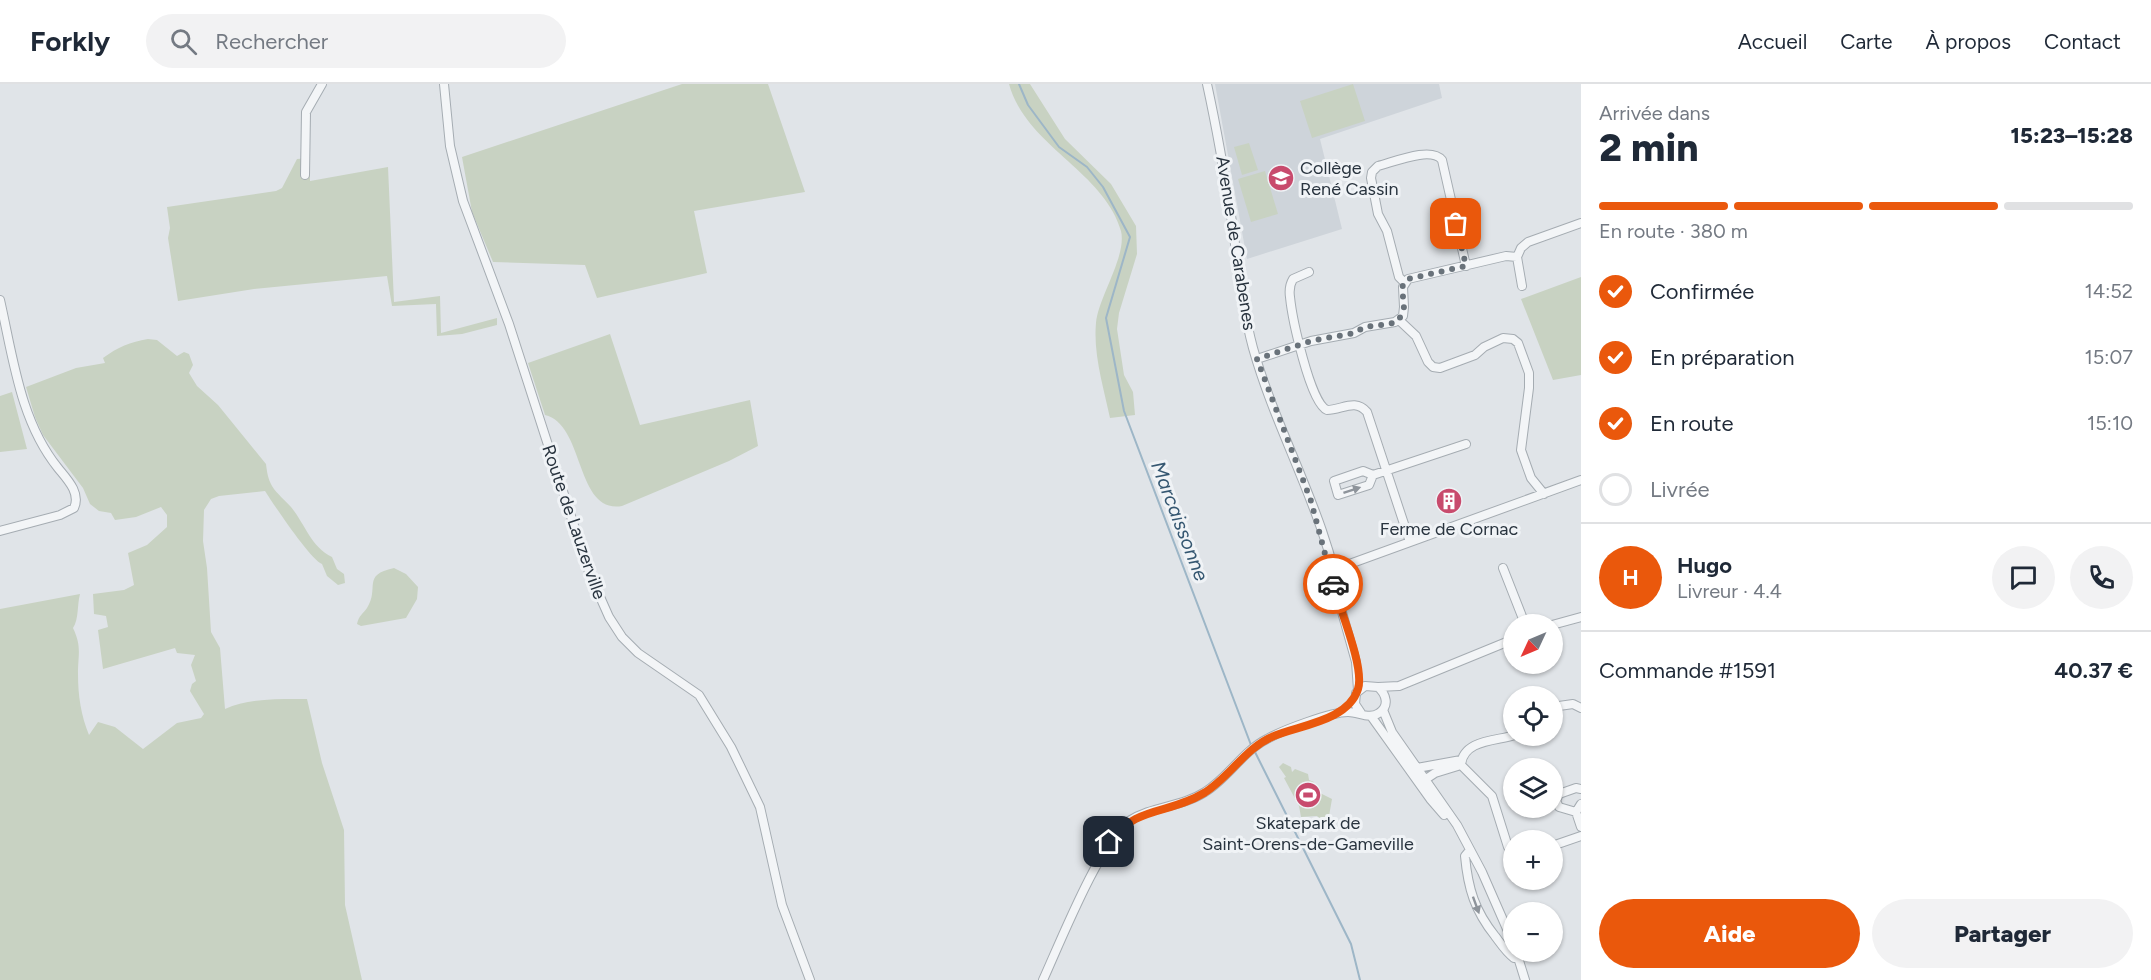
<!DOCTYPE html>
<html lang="fr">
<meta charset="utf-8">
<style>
:root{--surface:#fff;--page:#f2f2f3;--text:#1f2937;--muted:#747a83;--line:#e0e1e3;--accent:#ea580c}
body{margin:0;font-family:Figtree,sans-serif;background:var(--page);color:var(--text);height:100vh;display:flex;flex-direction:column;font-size:22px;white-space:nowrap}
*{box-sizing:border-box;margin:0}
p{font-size:20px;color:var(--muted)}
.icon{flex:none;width:33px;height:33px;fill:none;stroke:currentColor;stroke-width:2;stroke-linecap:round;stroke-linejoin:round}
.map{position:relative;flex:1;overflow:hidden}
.drawer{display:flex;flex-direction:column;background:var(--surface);width:570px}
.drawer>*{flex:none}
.needle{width:39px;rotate:226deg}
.tools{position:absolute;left:1503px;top:530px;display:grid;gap:12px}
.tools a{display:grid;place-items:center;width:60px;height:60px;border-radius:50%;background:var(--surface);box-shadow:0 2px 4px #0004;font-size:30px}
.pin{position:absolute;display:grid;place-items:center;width:51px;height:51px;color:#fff;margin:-26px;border-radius:12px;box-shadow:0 3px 9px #0006}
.courier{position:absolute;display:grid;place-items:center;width:60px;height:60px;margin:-30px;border:4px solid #ea580c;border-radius:50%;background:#fff;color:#222;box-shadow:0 2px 8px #0007}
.headline em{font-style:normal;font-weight:800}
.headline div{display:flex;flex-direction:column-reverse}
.headline{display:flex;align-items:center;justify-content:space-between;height:102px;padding:0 18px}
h1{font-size:39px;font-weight:800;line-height:45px}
.bar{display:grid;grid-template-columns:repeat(4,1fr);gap:9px 6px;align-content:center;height:72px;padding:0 18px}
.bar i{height:8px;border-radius:4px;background:var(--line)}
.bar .active{background:var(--accent)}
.bar p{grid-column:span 4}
.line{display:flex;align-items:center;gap:15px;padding:0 18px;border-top:2px solid var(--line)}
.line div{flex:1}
.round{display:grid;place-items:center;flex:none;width:63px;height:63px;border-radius:32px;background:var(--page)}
ol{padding:0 18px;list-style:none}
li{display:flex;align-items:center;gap:18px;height:66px}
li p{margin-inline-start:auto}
li .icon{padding:6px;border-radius:50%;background:var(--accent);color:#fff;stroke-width:4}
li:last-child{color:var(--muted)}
li i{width:33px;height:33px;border:3px solid var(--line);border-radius:50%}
.cta{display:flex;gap:12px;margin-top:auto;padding:12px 18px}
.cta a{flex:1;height:69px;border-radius:36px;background:var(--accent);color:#fff;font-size:24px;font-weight:800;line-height:69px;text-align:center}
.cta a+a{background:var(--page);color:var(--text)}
header{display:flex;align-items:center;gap:36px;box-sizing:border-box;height:84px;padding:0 30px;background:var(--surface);border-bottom:2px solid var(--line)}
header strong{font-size:28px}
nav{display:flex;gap:33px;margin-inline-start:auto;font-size:21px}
.search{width:420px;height:54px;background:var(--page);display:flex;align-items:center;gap:15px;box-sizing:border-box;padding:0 21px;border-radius:33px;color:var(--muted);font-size:22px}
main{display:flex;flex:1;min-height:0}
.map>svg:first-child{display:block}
.built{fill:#ced4da}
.green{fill:#c8d2c2}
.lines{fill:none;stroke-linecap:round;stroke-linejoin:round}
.stream{stroke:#9db6c7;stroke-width:2}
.building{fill:#b8bec5}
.minor-casing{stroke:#a5acb2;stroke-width:10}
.minor{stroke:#f3f5f7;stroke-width:8}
.oneway{fill:#8e949b}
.done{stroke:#69727a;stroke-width:6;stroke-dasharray:0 10.8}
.route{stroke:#ea580c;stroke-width:8}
.labels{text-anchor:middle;stroke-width:6;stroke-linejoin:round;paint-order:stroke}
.poi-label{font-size:18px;fill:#29343f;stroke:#f0f3f6}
.street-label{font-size:18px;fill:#29343f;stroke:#f0f3f6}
.water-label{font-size:20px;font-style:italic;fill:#355771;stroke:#f0f3f6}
</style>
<header>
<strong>Forkly</strong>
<div class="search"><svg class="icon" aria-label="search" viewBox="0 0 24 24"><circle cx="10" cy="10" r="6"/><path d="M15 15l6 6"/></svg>Rechercher</div>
<nav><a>Accueil</a><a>Carte</a><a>À propos</a><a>Contact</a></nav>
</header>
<main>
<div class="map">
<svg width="1581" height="896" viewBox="0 0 1581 896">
<rect width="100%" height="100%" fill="#e0e4e8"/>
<path class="built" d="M 1215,0 L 1439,0 L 1442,14 L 1320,55 L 1342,145 L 1247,175 Z"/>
<path class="green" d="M 682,0 L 768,0 L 805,108 L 694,127 L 707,189 L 597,214 L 585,181 L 493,178 L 472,128 L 462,73 Z
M 1009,0 L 1030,0 L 1065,55 L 1111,100 L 1136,142 L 1137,170 L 1119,229 L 1117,245 L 1124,291 L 1133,308 L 1135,331 L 1110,334 C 1104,305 1093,270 1096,239 C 1098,214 1127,172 1121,147 C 1104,87 1026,62 1009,0 Z
M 1353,0 L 1365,37 L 1312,54 L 1300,17 Z
M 1249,59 L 1258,86 L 1242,91 L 1234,63 Z
M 310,74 L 310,97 L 388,83 L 394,218 L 440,212 L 441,249 L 497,234 L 497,241 L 462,250 L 437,252 L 436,220 L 392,222 L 387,192 L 254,205 L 178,217 L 168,154 L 170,144 L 167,123 L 276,107 L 282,104 L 297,75 Z
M 1265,87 L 1278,130 L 1251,138 L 1238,95 Z
M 1581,193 L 1581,291 L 1553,296 L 1521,215 Z
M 610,250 L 640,341 L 750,316 L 758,362 L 729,377 L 622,422 C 575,430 585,340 545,331 L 528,279 Z
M 148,255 L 157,256 L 177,272 L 184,268 L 189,270 L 193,281 L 189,289 L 197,302 L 218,321 L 266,380 C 267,388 268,395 272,402 C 277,410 285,416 291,423 C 305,440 311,463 332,473 L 337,485 L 344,490 L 345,499 L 338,501 L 327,492 L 322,480 C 310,475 274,421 265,407 L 219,412 L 211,415 L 204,426 L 203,457 L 207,484 L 211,548 L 220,564 L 225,625 C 249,614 281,615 307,615 L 322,679 L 344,746 L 345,821 L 362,896 L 0,896 L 0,525 L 80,510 C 77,521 79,535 73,544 C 82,563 78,570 78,590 C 78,612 81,631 89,651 L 98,638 L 115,643 L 143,665 L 177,639 L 201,634 L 204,630 L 190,607 L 192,600 L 196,597 L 191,581 L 195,571 L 177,569 L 175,564 L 103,585 L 98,546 L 108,543 L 106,532 L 94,530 L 93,510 L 124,506 L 134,501 L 128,469 L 147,461 L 167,443 L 167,431 L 161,423 L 136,433 L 115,436 L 111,429 L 99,427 L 90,420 L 83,404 L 43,351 L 35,333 L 26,303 L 76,284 L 105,279 L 103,274 C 118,263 130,258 148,255 Z
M 12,308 L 27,365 L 0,368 L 0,312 Z
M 394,484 L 406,490 L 418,503 L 417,515 L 406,534 L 361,542 L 357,540 C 359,531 363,530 367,524 C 380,504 361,491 394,484 Z
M 1283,679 L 1291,683 L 1292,688 L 1295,685 L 1308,690 L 1309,696 L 1314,698 L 1314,706 L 1332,715 L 1329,732 L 1320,735 L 1317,732 L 1301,733 L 1299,722 L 1284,694 L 1286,693 L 1279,683 Z"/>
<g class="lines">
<path class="stream" d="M 1019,0 L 1028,21 L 1059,63 L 1087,83 L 1103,103 L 1130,153 L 1106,234 L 1124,327 L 1251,661
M 1254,666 L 1351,860 L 1360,896"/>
</g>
<path class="building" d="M 1451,405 L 1458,425 L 1447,428 L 1440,409 Z"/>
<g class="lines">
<defs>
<path id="minor" d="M 444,0 L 450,62 L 463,117 L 509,240 L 589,488 L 609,533 L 622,553 L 638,569 L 699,611 L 731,663 L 760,723 L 782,821 L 810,896
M 1207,0 C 1217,46 1225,92 1232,138 C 1238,180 1242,223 1253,264 C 1278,353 1328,433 1342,525
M 305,91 L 306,28 L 322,0
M 1517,173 L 1522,202
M 1309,188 L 1293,195 C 1290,200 1289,206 1290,213 C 1292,233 1310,319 1327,326 C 1342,326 1355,314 1367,328 L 1410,458
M 1405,199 L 1399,193 L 1387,147 L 1378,130 L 1371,94 L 1372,88 L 1378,82 C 1394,78 1431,62 1442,76 L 1466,182
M 0,216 C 13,273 20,337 58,384 C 67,395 81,409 74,424 L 60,431 L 0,447
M 1399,236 L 1416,252 L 1428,278 L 1433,283 L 1440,284 L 1475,271 L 1484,263 L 1503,254 L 1513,255 L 1518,259 L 1529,289 L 1529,304 L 1521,366 L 1531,394 L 1544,410
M 1257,275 L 1311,257 L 1354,249 L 1365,243 L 1395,238 L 1403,232 L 1404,223 L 1403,203 L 1408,195 L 1506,172 L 1517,173 L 1521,164 L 1528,158 L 1581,139
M 1373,391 L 1369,401 L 1338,411 L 1334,397 L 1363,387 L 1373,391 L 1466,360
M 1503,484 L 1525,540
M 1333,486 L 1581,396
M 1340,521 L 1356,578 L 1358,606
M 1552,541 L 1581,533
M 1378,603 L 1399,602 L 1514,555
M 1552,623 L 1573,620 L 1581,624
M 1383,626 L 1392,648 L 1457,741 L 1482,788 L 1514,861
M 1371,632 L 1431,716 L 1444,731
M 1461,681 L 1492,712 L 1508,763 L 1514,765
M 1461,681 C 1463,655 1498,657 1515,651
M 1417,684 L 1461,676
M 1423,697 L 1435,689 L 1461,681
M 1581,720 L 1576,728 L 1581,743
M 1576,728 L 1559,723 L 1556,717 L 1559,710 L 1576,704 L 1581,705
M 1552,762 L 1581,752
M 1470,766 L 1465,772 C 1468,805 1475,827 1495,852 C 1501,860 1506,868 1514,874 L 1518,873
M 1516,867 L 1525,896
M 1043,896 C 1059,861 1101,756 1129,737 C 1152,722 1182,723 1205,708 C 1228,694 1243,667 1267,655 C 1283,646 1331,628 1348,628 C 1359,628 1369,636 1379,629 C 1390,622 1386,610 1378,603 L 1365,602 L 1356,609 L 1355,620 L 1361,629"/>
</defs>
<use href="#minor" class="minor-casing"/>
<use href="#minor" class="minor"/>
</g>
<defs><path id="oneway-solid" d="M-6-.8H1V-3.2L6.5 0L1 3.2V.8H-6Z" transform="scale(1.5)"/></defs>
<g class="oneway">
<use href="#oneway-solid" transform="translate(1352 406) rotate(-18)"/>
<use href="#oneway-solid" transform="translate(1476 821) rotate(70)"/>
</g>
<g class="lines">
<path class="done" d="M 1333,500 L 1311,417 L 1257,275 L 1311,257 L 1354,249 L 1365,243 L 1390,240 L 1399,236 L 1404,223 L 1402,203 L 1408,195 L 1466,182 L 1456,140"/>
<path class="route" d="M 1109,758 C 1137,721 1168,731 1204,709 C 1229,694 1246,663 1274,652 C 1300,641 1348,637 1358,605 C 1365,584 1339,523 1333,500"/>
</g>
<defs>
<symbol id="school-disc" viewBox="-11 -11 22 22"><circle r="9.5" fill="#c84b6d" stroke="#f0f3f6"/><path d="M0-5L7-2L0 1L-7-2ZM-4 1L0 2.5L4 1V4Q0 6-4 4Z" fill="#fff"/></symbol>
<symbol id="building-disc" viewBox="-11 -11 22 22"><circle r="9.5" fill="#c84b6d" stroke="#f0f3f6"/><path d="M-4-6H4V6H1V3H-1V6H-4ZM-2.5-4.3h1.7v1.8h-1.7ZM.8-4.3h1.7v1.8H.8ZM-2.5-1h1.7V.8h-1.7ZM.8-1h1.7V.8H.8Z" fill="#fff"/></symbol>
<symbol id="stadium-disc" viewBox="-11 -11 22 22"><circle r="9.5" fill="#c84b6d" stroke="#f0f3f6"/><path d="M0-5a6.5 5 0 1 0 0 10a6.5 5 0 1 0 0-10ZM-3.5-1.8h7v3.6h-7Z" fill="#fff"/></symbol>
</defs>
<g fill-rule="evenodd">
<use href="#school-disc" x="1266" y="79" width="30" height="30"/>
<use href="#building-disc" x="1434" y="402" width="30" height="30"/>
<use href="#stadium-disc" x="1293" y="696" width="30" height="30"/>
</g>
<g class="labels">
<g class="poi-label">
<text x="1300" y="90" text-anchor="start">Collège<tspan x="1300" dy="21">René Cassin</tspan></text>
<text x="1449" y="451">Ferme de Cornac</text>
<text x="1308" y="745">Skatepark de<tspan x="1308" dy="21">Saint-Orens-de-Gameville</tspan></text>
</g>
<g class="street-label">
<text transform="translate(1236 159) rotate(81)" y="6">Avenue de Carabenes</text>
<text transform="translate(574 438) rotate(71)" y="6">Route de Lauzerville</text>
</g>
<g class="water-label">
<text transform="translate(1180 437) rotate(69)" y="7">Marcaissonne</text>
</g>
</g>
</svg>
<div class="tools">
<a><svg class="needle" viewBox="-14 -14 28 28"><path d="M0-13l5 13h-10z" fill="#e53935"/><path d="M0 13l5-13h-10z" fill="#747a83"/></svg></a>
<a><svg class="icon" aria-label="locate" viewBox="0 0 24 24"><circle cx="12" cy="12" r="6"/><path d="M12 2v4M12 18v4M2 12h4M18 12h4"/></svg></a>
<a><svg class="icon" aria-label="layers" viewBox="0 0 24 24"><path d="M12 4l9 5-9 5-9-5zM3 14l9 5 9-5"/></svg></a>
<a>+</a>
<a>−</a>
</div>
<div class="pin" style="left:1456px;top:140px;background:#ea580c"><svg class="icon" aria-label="bag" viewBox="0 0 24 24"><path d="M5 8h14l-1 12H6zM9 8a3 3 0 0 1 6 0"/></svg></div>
<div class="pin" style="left:1109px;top:758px;background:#1f2937"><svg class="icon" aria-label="home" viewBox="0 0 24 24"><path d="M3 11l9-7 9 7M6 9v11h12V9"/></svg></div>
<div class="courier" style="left:1333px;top:500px"><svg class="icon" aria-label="car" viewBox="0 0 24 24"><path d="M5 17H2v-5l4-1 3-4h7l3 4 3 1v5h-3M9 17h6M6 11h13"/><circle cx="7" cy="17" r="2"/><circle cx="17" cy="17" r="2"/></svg></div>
</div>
<section class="drawer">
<div class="headline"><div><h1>2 min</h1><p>Arrivée dans</p></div><em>15:23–15:28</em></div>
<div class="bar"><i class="active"></i><i class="active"></i><i class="active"></i><i></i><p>En route · 380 m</p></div>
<ol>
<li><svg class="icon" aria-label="check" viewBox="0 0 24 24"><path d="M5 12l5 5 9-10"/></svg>Confirmée<p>14:52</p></li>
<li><svg class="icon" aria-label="check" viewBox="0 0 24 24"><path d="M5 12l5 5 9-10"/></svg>En préparation<p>15:07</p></li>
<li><svg class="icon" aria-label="check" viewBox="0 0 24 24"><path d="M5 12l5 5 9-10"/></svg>En route<p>15:10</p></li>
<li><i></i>Livrée</li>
</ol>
<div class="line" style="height:108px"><b class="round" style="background:var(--accent);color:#fff">H</b><div><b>Hugo</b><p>Livreur · 4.4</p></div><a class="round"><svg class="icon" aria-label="chat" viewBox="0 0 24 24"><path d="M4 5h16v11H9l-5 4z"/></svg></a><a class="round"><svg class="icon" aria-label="phone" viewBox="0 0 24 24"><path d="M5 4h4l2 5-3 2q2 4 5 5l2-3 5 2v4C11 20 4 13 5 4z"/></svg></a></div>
<div class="line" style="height:78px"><div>Commande #1591</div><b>40.37 €</b></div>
<div class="cta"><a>Aide</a><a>Partager</a></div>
</section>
</main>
